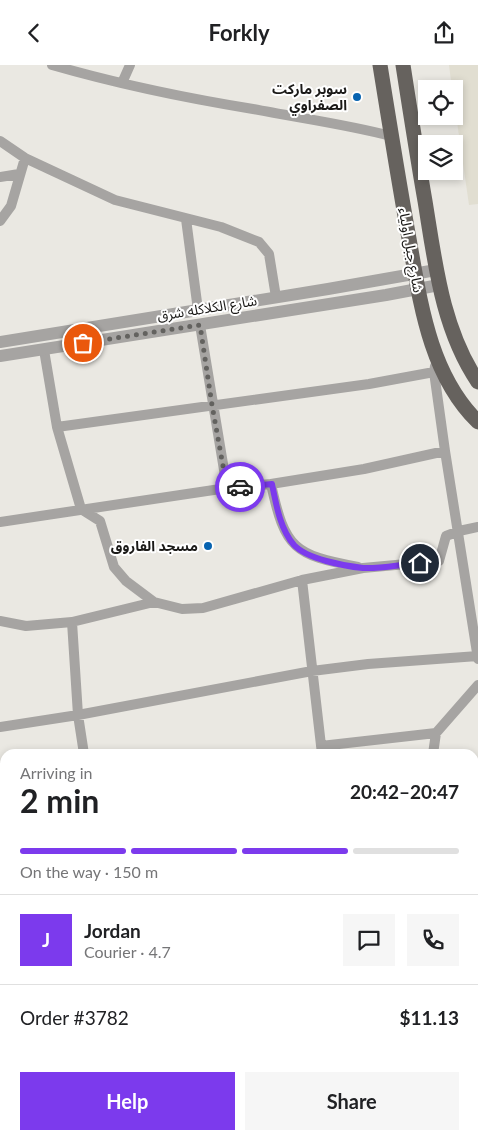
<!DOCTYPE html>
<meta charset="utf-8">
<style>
:root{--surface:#fff;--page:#f6f6f6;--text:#202124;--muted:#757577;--line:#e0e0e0;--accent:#7c3aed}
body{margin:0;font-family:Lato,"Noto Sans Arabic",sans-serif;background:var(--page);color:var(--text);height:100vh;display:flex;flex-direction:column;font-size:19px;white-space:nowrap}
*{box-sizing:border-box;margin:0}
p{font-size:16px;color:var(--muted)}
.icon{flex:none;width:28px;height:28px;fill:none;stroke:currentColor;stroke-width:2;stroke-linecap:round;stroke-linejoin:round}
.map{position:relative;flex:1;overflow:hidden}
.details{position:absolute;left:0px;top:684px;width:479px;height:391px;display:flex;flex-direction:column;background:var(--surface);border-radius:15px 15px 0 0;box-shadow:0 2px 8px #0003}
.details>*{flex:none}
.tools{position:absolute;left:418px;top:15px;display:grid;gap:10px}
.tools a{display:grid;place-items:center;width:45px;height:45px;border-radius:0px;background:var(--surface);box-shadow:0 2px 8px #0003;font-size:25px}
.pin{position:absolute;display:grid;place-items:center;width:42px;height:42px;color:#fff;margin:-21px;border:2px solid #fff;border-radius:50%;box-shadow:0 1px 5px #0007}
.courier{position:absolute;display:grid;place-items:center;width:50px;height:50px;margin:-25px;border:4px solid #7c3aed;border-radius:50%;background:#fff;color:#222;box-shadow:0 1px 6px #0007}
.overview em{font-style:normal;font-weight:700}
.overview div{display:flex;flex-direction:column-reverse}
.overview{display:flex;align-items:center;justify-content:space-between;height:85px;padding:0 20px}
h1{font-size:32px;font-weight:700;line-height:38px}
.bar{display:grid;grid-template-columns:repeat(4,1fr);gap:8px 5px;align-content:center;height:60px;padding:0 20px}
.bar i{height:6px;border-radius:4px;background:var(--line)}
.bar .current{background:var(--accent)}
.bar p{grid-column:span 4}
.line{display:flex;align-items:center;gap:12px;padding:0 20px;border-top:1px solid var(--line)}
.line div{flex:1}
.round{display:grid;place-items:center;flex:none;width:52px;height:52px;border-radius:0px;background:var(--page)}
.primary-button{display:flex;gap:10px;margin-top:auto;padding:10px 20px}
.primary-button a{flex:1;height:58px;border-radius:0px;background:var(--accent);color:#fff;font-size:20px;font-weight:700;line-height:58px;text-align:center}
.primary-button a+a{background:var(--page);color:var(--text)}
header{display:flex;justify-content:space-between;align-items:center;height:65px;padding:0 20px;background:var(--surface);font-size:22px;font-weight:700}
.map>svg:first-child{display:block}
.built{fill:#e1ded1}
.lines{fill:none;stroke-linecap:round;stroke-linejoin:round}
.minor{stroke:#a6a4a2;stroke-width:10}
.tertiary{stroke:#a6a4a2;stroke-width:12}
.trunk{stroke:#66625e;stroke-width:15}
.done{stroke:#63625f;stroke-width:5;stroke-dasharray:0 9}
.route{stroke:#7c3aed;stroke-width:6}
.poi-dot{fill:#0763b0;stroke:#fff;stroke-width:2}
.labels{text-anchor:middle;stroke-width:4;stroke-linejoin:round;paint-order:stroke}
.poi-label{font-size:14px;font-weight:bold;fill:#1b1a18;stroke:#fff;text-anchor:end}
.street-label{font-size:14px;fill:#1b1a18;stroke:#fff}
</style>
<header><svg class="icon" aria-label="back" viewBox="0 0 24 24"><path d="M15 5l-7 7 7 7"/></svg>Forkly<svg class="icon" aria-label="share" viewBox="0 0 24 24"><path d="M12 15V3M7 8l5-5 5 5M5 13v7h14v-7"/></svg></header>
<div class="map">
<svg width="478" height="1074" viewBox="0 0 478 1074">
<rect width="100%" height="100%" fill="#eae8e2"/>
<path class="built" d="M 449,0 L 478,0 L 478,139 L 469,140 L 454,36 L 454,24 L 452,24 Z"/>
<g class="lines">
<path class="minor" d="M 52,0 C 118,19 185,33 253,44 C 299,53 345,59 391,71
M 122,18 L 130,0
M 0,76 L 25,93 L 115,135 L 221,162 L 259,177 L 269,189 L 276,232
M 0,112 L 19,109
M 186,154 L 198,245
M 0,156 L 11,141 L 25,93
M 200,260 L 227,423
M 44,285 L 57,362 L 81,444 L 100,456 L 114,502 L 126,516 L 154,537 L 182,544 L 203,543 L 302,515 L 363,503 L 439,496 L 446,471 L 459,466 L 478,462
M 435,301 L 434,307 L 445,386 L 478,594
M 57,362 L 369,319 L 434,307
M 271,419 L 364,404 L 445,386
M 0,457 L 227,423 L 271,419 C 285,484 294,490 358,502
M 302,515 L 322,689
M 0,556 L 26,561 L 72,557 L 154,537
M 72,557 L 78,650 L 84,689
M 0,662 L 78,650 L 312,606 L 368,599 L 478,591
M 321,681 L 436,668 L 478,620
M 433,689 L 436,668
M 0,731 L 5,731
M 0,813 L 5,812
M 474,863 L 478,861
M 0,886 L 5,886
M 474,953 L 478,939
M 0,965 L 5,964
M 474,1060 L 477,1074
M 6,1070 L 23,1074
M 278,1070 L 380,1074
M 60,1074 L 143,1070"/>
<path class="tertiary" d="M 0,277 L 328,224 L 436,205
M 0,291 L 386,230 L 439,220"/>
<path class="trunk" d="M 380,0 C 389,56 398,112 408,168 C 420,234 428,308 478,357
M 403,0 C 410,45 417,90 425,136 C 435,197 442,264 478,317"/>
</g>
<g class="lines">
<path class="done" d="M 83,278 L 200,260 L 212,340 L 227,423 L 240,422"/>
<path class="route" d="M 240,422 L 272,419 C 276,439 280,464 294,480 C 307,494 344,501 363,503 C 381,504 402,499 420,498"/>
</g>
<g class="poi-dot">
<circle cx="357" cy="32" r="5"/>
<circle cx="208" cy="481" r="5"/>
</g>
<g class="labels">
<g class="poi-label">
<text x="347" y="29">سوبر ماركت<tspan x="347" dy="16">الصفراوي</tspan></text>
<text x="198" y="486">مسجد الفاروق</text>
</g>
<g class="street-label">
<text transform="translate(411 185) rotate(80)" y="5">شارع جبل اولياء</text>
<text transform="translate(207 243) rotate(-9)" y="5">شارع الكلاكله شرق</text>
</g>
</g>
</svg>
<div class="tools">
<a><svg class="icon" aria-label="locate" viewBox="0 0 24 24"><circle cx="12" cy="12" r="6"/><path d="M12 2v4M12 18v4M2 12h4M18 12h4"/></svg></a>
<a><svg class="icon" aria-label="layers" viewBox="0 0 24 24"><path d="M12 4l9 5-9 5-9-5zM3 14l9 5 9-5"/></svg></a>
</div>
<div class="pin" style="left:83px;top:278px;background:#ea580c"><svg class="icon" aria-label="bag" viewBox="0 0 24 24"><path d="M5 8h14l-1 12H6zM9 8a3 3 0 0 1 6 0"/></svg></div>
<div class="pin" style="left:420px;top:498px;background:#1f2937"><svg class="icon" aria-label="home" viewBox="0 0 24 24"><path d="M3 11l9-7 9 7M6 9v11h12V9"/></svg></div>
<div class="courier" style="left:240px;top:422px"><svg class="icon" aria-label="car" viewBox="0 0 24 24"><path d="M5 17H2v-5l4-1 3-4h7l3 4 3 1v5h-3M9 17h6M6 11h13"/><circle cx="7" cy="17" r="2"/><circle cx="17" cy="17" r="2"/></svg></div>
<section class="details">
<div class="overview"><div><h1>2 min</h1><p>Arriving in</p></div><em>20:42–20:47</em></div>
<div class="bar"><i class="current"></i><i class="current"></i><i class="current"></i><i></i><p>On the way · 150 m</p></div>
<div class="line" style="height:90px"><b class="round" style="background:var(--accent);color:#fff">J</b><div><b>Jordan</b><p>Courier · 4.7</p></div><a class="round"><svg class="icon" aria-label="chat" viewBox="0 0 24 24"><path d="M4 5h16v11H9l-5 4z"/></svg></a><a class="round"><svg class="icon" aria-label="phone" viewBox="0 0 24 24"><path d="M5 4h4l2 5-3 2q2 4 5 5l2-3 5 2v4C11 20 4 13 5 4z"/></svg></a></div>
<div class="line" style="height:65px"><div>Order #3782</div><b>$11.13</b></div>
<div class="primary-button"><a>Help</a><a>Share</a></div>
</section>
</div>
